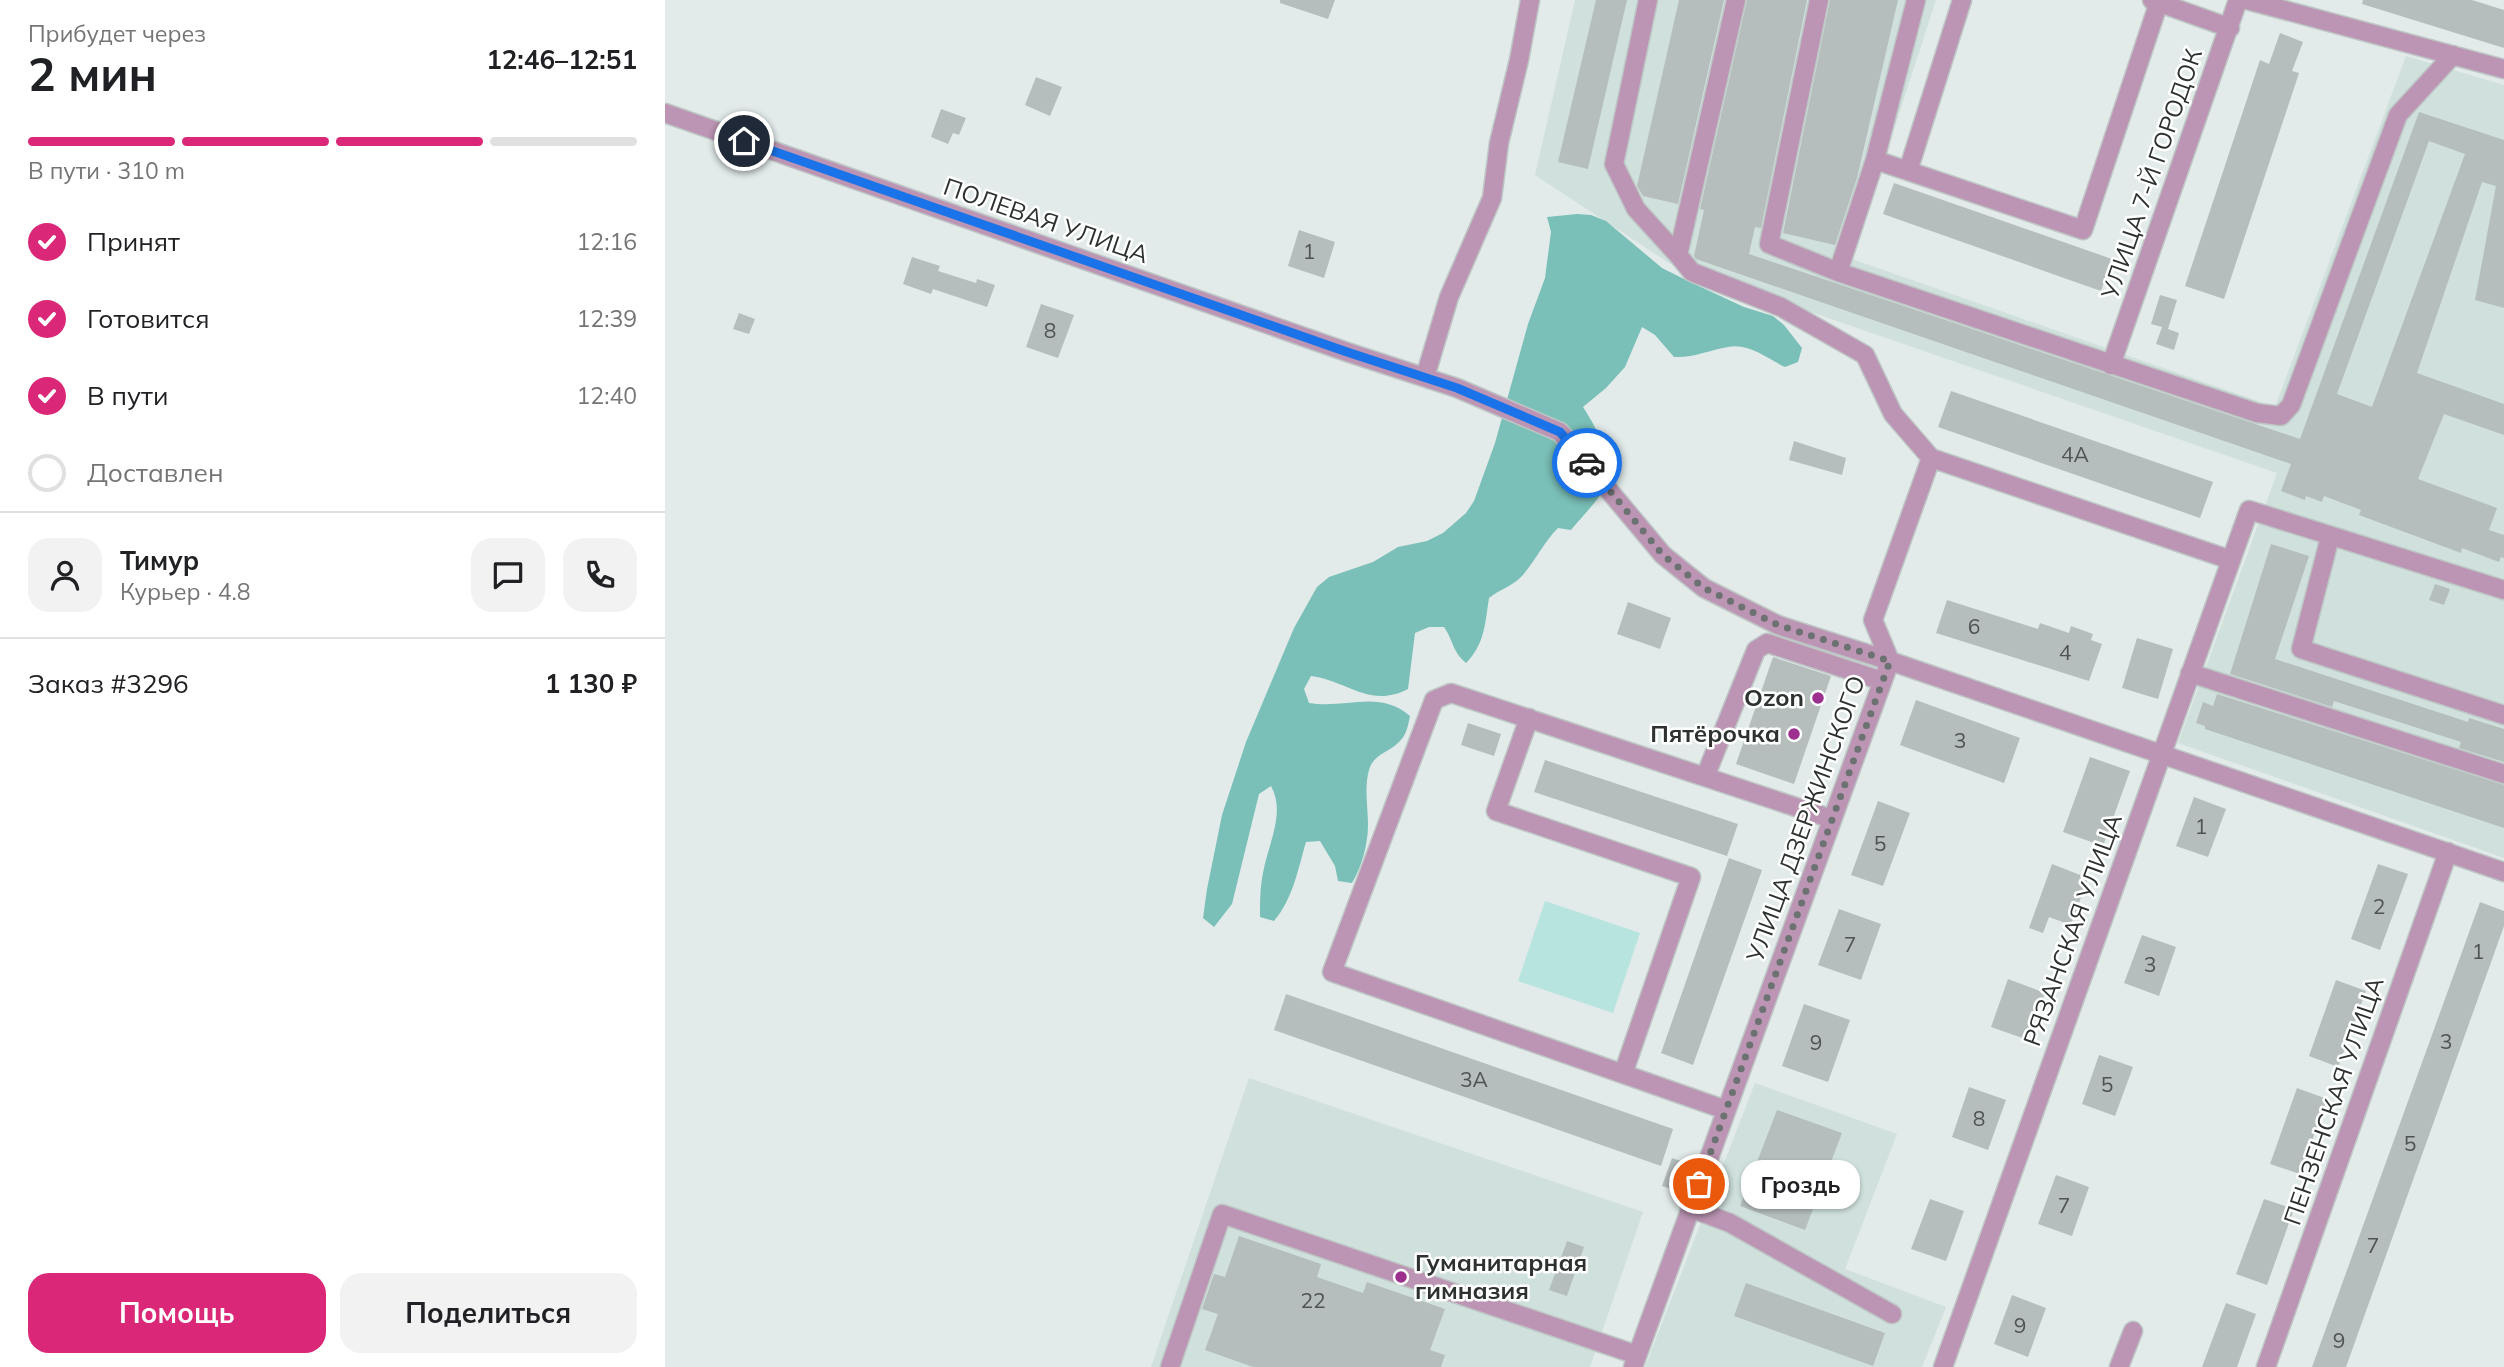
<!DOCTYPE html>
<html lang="ru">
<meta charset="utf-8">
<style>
:root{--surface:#fff;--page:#f2f2f2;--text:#202124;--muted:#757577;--line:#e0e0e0;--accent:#db2777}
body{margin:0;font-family:Mulish,sans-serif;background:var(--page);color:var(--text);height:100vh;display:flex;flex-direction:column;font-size:26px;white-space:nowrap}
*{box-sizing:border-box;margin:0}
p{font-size:23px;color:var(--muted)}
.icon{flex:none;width:38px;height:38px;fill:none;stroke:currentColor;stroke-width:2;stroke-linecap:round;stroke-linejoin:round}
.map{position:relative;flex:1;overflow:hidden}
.side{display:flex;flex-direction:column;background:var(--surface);width:665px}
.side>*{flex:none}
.pin{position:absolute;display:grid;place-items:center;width:60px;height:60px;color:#fff;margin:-30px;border:4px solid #fff;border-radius:50%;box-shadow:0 2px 7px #0007}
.courier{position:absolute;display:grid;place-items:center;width:70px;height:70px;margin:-35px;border:5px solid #1a73e8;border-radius:50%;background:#fff;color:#222;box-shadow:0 2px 9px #0007}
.bubble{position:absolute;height:49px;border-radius:21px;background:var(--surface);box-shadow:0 2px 5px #0004;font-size:23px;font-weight:700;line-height:49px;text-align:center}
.head em{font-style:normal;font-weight:700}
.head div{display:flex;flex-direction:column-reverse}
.head{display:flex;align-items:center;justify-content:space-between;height:119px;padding:0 28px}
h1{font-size:46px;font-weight:700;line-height:52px}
.bar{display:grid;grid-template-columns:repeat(4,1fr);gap:10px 7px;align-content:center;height:84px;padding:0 28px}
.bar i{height:9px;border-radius:5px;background:var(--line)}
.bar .selected{background:var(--accent)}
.bar p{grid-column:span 4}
.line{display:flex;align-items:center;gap:18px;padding:0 28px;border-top:2px solid var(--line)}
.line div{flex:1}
.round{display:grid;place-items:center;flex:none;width:74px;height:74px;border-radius:21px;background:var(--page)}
ol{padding:0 28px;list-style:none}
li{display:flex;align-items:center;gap:21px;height:77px}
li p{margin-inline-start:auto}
li .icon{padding:7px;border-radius:50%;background:var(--accent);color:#fff;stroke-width:4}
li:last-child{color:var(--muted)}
li i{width:38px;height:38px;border:4px solid var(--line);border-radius:50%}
.action{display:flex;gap:14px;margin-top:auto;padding:14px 28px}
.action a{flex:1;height:80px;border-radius:21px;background:var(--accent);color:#fff;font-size:28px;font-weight:700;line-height:80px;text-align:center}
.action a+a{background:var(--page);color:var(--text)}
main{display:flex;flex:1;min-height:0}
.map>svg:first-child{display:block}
.built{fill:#cfe0dd}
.green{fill:#b7e4de}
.forest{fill:#7ac0b8}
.building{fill:#b5bebd;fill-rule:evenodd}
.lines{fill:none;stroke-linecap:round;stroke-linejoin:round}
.minor-casing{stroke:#bec6c5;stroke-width:21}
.minor{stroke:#bb95b3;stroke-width:18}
.done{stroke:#6c7271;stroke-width:7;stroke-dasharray:0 12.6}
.route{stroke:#1a73e8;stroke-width:9}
.poi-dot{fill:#9d2f8e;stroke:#fff;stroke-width:2.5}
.labels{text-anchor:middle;stroke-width:5;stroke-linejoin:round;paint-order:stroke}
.number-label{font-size:21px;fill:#4f5453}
.street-label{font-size:24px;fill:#2d3130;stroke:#fff}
.poi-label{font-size:24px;font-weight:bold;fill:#2d3130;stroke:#fff;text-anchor:end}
</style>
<main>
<section class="side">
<div class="head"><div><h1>2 мин</h1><p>Прибудет через</p></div><em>12:46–12:51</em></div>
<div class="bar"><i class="selected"></i><i class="selected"></i><i class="selected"></i><i></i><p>В пути · 310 m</p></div>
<ol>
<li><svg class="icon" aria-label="check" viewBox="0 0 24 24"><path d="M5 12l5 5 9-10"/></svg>Принят<p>12:16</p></li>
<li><svg class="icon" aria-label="check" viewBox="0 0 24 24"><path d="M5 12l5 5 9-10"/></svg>Готовится<p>12:39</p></li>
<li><svg class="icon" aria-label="check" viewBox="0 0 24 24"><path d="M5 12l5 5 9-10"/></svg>В пути<p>12:40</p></li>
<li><i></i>Доставлен</li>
</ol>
<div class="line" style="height:126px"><a class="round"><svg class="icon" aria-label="person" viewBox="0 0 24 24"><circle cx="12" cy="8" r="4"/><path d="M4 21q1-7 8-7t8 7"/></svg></a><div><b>Тимур</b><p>Курьер · 4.8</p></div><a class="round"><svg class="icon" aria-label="chat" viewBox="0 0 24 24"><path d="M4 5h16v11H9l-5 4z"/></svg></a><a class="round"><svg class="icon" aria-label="phone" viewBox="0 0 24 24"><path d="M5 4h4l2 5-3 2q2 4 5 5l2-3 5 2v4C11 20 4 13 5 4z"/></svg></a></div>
<div class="line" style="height:91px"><div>Заказ #3296</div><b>1 130 ₽</b></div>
<div class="action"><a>Помощь</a><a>Поделиться</a></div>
</section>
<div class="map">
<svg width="1839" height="1367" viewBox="0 0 1839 1367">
<rect width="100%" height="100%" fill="#e2ebea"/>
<path class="built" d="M 910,0 L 1271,0 L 1187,259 L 1610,407 L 1741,56 L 1839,85 L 1839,858 L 1513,743 L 1612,473 L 1004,263 L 870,175 Z
M 584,1078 L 978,1212 L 925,1367 L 486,1367 Z
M 1090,1083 L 1232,1134 L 1180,1269 L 1281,1307 L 1257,1367 L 980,1367 Z"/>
<path class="green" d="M 880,901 L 975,933 L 948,1013 L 853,981 Z"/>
<path class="forest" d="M 912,214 L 926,215 L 941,221 L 997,268 L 1023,281 L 1079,307 L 1108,316 L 1119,325 L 1137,348 L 1133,362 L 1120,367 C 1103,359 1084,343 1063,347 C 1045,350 1028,358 1009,357 L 990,335 L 977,327 L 960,367 L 941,388 L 918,407 C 931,427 950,461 941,486 C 937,496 914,520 906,530 L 893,528 C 878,543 870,562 856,577 C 847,586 834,590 824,598 C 820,623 820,644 801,663 C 787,651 789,642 779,627 L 764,627 L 750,633 L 743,689 C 705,709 681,680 646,676 L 639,689 L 644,703 C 681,709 714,689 745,716 C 743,725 742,734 735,741 C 724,753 709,753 704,770 C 699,788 703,807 703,825 C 703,844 697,866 687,883 L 673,881 L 670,866 L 655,841 L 641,842 C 633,869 628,899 609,921 L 595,917 C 595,902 595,887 598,873 C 603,844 621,813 606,786 L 594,794 L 567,904 L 549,927 L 538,918 L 542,889 L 557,815 L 581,742 L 629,628 L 652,587 L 664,577 L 708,562 L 733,547 L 762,541 L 778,533 L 801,513 L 809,501 L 830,443 L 863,324 L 880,278 L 886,232 L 882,217 Z"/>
<path class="building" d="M 615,0 L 670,0 L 663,19 L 615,3 Z
M 931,0 L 962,0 L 923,169 L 893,162 Z
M 1014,0 L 1059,0 L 1013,204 L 978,196 L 972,186 Z
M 1082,0 L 1142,0 L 1096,228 L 1090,227 L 1084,254 L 1635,439 L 1754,112 L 1839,140 L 1839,308 L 1810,300 L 1831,186 L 1817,182 L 1752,373 L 1839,404 L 1839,435 L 1779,414 L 1753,479 L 1832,508 L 1824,530 L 1839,535 L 1839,558 L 1836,557 L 1834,562 L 1797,548 L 1796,553 L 1694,515 L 1696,510 L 1659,496 L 1657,502 L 1641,496 L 1640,500 L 1616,491 L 1626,464 L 1031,259 L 1029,256 L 1039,210 L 1035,209 ZM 1764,141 L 1800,154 L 1707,407 L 1672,394 Z
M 1165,0 L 1233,0 L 1192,178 L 1170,245 L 1118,233 Z
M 1698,0 L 1807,0 L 1839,10 L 1839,48 L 1697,4 Z
M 1615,33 L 1638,42 L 1627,71 L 1634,73 L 1559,299 L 1520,286 L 1595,60 L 1604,64 Z
M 371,77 L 397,87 L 385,116 L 360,105 Z
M 276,109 L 301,118 L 294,135 L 288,133 L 283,144 L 266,137 Z
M 1229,183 L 1447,259 L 1436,291 L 1218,214 Z
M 634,230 L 670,242 L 659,278 L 623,266 Z
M 247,257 L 275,266 L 273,271 L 311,283 L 312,279 L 330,285 L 322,307 L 268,289 L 266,294 L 238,284 Z
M 1495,295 L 1512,300 L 1503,329 L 1514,333 L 1509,350 L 1491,344 L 1497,327 L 1486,324 Z
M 376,304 L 409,315 L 393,358 L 361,347 Z
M 74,313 L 90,319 L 84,334 L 68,329 Z
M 1286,391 L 1548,482 L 1535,518 L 1273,427 Z
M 1129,441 L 1181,458 L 1177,475 L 1124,460 Z
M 1606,544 L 1644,556 L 1610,659 L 1803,722 L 1804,718 L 1839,729 L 1839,762 L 1794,748 L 1796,742 L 1669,701 L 1667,707 L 1565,674 Z
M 1770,584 L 1785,589 L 1779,605 L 1764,600 Z
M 1282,600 L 1373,629 L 1375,623 L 1404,633 L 1406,626 L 1428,634 L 1426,640 L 1437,644 L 1424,681 L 1271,633 Z
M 963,602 L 1006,618 L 995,649 L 952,634 Z
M 1472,638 L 1508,649 L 1493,699 L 1457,688 Z
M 1108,657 L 1166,676 L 1129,784 L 1071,764 Z
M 1552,694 L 1839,785 L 1839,828 L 1540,729 L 1540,726 L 1531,723 L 1538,702 L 1548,706 Z
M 1251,700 L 1355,738 L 1339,783 L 1235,745 Z
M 803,723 L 836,734 L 829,756 L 796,745 Z
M 1425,757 L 1465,771 L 1438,846 L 1398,832 Z
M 880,760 L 1073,824 L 1062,856 L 869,792 Z
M 1529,797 L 1561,809 L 1543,857 L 1511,846 Z
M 1213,801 L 1245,813 L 1218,886 L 1186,875 Z
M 1064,858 L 1097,870 L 1028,1065 L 996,1053 Z
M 1387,864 L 1423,878 L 1406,925 L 1384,917 L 1378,933 L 1364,928 Z
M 1713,864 L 1743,874 L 1715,950 L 1686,939 Z
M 1815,902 L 1839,911 L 1839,926 L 1700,1314 L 1681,1367 L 1647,1367 Z
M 1174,909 L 1216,924 L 1196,980 L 1153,965 Z
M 1477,935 L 1511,947 L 1494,996 L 1459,983 Z
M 1343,979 L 1380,993 L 1363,1040 L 1326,1027 Z
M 1671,980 L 1701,991 L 1673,1067 L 1644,1056 Z
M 621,994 L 1008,1129 L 996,1166 L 609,1030 Z
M 1139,1004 L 1185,1020 L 1163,1082 L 1117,1066 Z
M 1434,1055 L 1468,1067 L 1450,1116 L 1417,1104 Z
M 1304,1087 L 1341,1100 L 1323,1150 L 1287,1137 Z
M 1632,1088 L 1662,1099 L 1635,1174 L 1605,1164 Z
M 1112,1110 L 1177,1133 L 1140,1230 L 1075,1206 Z
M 1007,1158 L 1024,1164 L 1015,1192 L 997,1186 Z
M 1391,1175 L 1424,1187 L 1407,1236 L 1373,1224 Z
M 1265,1199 L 1299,1211 L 1281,1261 L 1246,1249 Z
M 1599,1199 L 1629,1209 L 1602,1285 L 1571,1274 Z
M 574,1236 L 656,1264 L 652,1277 L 698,1293 L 702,1282 L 780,1309 L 765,1350 L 780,1355 L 776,1367 L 588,1367 L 540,1350 L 553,1314 L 537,1309 L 549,1274 L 560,1277 Z
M 902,1241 L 919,1247 L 902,1296 L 884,1290 Z
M 1081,1283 L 1220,1333 L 1208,1366 L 1069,1316 Z
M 1347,1295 L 1381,1308 L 1363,1357 L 1329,1344 Z
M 1561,1303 L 1591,1314 L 1572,1367 L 1537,1367 Z"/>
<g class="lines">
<defs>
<path id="minor" d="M 983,0 L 949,164 L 971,209 L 1013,255
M 1071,0 L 1013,255 L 1027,272 L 1116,307 L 1200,355 L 1228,414 L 1266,458 L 1208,620 L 1225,661
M 1154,0 L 1104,244 L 1173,272
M 1297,0 L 1243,171 L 1418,230 L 1494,2
M 1487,0 L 1565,28
M 1582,0 L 1839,69
M 0,113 L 682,352 L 792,388 L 895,432 L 998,555 L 1039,588 L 1113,625 L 1225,661
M 1210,160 L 1251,0
M 1243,171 L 1210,160 L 1173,272 L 1592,413 L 1616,416 L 1626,405 L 1733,115 L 1788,55
M 1446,365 L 1573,0
M 760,377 L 784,297 L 827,198 L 834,143 L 854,60 L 865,0
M 1266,458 L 1566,560
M 1665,537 L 1636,649 L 1839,715
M 1525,673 L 1839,774
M 864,718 L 831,811 L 1026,877 L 958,1074
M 1040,777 L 1091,650 L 1102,643 L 1217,681
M 1061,1110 L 667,972 L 769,700 L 786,693 L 1167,819
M 1025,1208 L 1065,1223 L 1227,1314
M 505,1367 L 557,1214 L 972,1355
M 968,1367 L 1225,661 L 1839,872
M 1278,1367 L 1584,510 L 1839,590
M 1454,1367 L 1468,1331
M 1601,1367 L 1783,852"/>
</defs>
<use href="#minor" class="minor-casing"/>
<use href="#minor" class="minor"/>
</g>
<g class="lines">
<path class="done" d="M 922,463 L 998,555 L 1039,588 L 1113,625 L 1225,661 L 1034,1184"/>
<path class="route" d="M 79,141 L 682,352 L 792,388 L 895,432 L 922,463"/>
</g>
<g class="poi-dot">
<circle cx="1153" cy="698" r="7"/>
<circle cx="1129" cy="734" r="7"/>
<circle cx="736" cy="1277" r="7"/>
</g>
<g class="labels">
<g class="number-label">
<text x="644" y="259">1</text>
<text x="385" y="338">8</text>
<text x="1410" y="462">4А</text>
<text x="1309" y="634">6</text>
<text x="1400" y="660">4</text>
<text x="1295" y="748">3</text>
<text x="1536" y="834">1</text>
<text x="1215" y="851">5</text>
<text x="1714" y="914">2</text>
<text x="1185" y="952">7</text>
<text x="1813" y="959">1</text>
<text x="1485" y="972">3</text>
<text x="1781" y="1049">3</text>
<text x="1151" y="1050">9</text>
<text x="809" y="1087">3А</text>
<text x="1442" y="1092">5</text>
<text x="1314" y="1126">8</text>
<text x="1745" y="1151">5</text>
<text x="1399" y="1213">7</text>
<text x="1708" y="1253">7</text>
<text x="648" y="1308">22</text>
<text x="1355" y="1333">9</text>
<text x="1674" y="1348">9</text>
</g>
<g class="street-label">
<text transform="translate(1487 174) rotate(-71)" y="8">УЛИЦА 7-Й ГОРОДОК</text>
<text transform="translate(381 221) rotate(19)" y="8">ПОЛЕВАЯ УЛИЦА</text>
<text transform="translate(1141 819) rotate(-70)" y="8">УЛИЦА ДЗЕРЖИНСКОГО</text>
<text transform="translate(1408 930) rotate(-70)" y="8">РЯЗАНСКАЯ УЛИЦА</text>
<text transform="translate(1669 1101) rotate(-71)" y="8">ПЕНЗЕНСКАЯ УЛИЦА</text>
</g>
<g class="poi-label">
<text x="1139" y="706">Ozon</text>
<text x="1115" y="742">Пятёрочка</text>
<text x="750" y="1271" text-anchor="start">Гуманитарная<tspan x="750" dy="28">гимназия</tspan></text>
</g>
</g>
</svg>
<div class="pin" style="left:1034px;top:1184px;background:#ea580c"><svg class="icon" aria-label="bag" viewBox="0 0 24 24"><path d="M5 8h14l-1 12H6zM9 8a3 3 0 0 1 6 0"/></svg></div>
<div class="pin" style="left:79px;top:141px;background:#1f2937"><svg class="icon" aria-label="home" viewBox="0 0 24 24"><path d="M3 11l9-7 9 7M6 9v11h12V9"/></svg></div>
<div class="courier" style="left:922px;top:463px"><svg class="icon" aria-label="car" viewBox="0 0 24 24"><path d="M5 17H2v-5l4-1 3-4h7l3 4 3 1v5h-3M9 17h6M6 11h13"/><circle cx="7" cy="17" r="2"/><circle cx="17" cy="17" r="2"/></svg></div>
<div class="bubble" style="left:1076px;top:1160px;width:119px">Гроздь</div>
</div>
</main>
